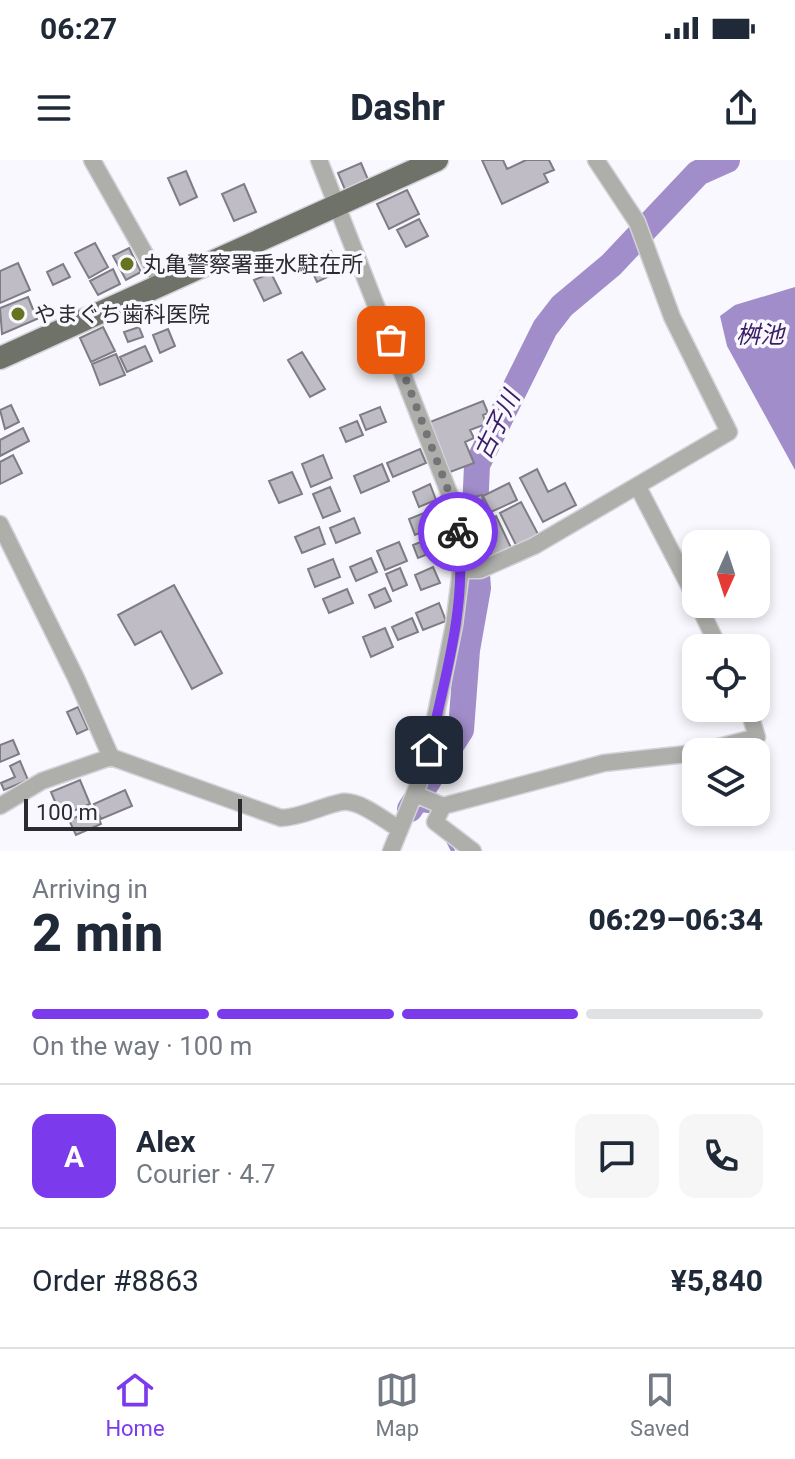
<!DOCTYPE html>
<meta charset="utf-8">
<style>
:root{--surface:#fff;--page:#f6f6f7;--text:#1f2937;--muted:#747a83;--line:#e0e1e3;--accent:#7c3aed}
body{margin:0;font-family:Roboto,"Noto Sans JP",sans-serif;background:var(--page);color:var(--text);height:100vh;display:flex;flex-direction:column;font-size:30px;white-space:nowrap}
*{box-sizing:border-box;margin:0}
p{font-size:26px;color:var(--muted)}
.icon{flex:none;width:44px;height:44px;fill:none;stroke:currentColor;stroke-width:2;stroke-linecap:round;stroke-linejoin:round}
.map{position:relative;height:691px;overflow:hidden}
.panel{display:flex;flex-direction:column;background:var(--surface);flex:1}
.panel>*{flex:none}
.needle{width:52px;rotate:183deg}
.controls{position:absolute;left:682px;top:370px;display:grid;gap:16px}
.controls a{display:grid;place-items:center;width:88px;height:88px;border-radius:16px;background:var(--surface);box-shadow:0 4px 12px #0003;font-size:40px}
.scale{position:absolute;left:24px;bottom:20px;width:218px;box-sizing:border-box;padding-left:8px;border:4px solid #2c2b2f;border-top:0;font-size:22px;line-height:28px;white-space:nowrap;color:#2c2b2f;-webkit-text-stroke:6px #f9f8fe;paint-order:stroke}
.pin{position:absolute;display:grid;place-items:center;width:68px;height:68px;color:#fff;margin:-34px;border-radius:16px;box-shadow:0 4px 12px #0006}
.courier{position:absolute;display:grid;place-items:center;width:80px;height:80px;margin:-40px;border:6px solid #7c3aed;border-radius:50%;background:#fff;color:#222;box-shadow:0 2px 10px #0007}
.summary em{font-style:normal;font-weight:800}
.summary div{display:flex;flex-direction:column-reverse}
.summary{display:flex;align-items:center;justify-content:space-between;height:136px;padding:0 32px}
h1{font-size:52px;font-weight:800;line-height:60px}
.bar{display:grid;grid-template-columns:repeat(4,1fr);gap:12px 8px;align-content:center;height:96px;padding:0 32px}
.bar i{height:10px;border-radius:6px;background:var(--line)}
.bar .selected{background:var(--accent)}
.bar p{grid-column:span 4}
.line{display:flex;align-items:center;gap:20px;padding:0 32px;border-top:2px solid var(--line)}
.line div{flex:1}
.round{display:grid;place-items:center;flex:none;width:84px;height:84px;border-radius:16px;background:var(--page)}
.status{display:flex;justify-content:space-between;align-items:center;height:56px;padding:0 40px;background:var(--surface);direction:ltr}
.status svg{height:22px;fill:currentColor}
header{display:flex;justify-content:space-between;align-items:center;height:104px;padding:0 32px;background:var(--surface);font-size:36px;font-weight:800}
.tabs{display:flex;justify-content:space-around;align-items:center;height:112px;border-top:2px solid var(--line);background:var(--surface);font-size:22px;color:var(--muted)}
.tabs a{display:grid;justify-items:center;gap:4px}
.tabs .selected{color:var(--accent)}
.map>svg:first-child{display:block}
.water{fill:#a08dca}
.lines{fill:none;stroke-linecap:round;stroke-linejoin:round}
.stream{stroke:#a08dca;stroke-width:4}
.river{stroke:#a08dca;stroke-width:26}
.building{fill:#bfbcc6;stroke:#7e7c85;stroke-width:2}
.minor-casing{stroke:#d4d3d9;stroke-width:19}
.primary-casing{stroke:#d4d3d9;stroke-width:25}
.minor{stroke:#aeafaa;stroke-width:16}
.primary{stroke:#6f7269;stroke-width:22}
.done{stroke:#747377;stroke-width:8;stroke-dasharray:0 14.4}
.route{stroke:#7c3aed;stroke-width:10}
.poi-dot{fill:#667421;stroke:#f9f8fe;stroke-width:3}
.labels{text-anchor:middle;stroke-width:7;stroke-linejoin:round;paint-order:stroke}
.poi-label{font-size:22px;fill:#2c2b2f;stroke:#f9f8fe;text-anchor:start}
.water-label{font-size:24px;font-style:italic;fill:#3b1d65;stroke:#f9f8fe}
</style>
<div class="status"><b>06:27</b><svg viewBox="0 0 49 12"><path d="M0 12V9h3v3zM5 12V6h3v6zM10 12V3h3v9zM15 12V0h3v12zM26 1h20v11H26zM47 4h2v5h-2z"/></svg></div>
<header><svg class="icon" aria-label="menu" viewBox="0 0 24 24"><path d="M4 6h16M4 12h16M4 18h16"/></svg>Dashr<svg class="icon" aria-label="share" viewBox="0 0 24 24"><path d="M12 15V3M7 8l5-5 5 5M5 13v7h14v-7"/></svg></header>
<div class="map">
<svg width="795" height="691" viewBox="0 0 795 691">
<rect width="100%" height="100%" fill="#f9f8fe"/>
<path class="water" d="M 795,127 L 795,310 L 727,186 L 720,156 L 735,145 Z"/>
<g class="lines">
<path class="stream" d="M 413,649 L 435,652
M 447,679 L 453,691"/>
<path class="river" d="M 410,649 L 461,570 L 467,490 L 478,428 L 474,375 L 477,305 L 545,168 L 562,146 L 611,105 L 698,13 L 727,0"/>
</g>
<path class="building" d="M 482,0 L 503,0 L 507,9 L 526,0 L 549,0 L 554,10 L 544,14 L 548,22 L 502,44 Z
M 361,3 L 369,22 L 346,32 L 338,13 Z
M 186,11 L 197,37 L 180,45 L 168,18 Z
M 244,24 L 256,52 L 234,61 L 222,34 Z
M 407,30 L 419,54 L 389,69 L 377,44 Z
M 419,59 L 428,76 L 406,87 L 397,70 Z
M 95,83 L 108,107 L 89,118 L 75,93 Z
M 129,88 L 141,112 L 126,120 L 113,96 Z
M 331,91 L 340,111 L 317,122 L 308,102 Z
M 18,103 L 30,130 L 0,143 L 0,111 Z
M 63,104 L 70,117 L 53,125 L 47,112 Z
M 113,109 L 120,124 L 98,135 L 90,121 Z
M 271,113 L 281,133 L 264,141 L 254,120 Z
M 28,137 L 37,159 L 2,174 L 0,148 Z
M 103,167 L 115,191 L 91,202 L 80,178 Z
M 139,167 L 143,177 L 128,182 L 124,172 Z
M 168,169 L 175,186 L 160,193 L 153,175 Z
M 145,186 L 152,201 L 127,212 L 120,197 Z
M 302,192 L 325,229 L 310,237 L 288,200 Z
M 116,194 L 125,215 L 100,225 L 92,204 Z
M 483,241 L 488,253 L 483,255 L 486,264 L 470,270 L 474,278 L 465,282 L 474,303 L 450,312 L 430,262 Z
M 11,245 L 19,262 L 5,269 L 0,250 Z
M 380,247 L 386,262 L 366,270 L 360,255 Z
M 357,261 L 363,275 L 346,282 L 340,268 Z
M 23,268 L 29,281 L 0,296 L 0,280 Z
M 420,289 L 426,303 L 393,317 L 387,303 Z
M 13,295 L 22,313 L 0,324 L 0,302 Z
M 323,295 L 332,318 L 311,327 L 302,304 Z
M 382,304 L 389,321 L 361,333 L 354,316 Z
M 537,309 L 548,332 L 565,323 L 576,345 L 543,362 L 520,318 Z
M 292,312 L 302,334 L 279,343 L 269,321 Z
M 509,323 L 517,340 L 491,352 L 483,336 Z
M 430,324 L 436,340 L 419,347 L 413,332 Z
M 330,327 L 340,351 L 323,358 L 313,334 Z
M 482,335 L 486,356 L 468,359 L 465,339 Z
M 521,342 L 539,376 L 517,387 L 500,353 Z
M 439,347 L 445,362 L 415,375 L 409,359 Z
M 496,356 L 513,392 L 494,400 L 477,365 Z
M 354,358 L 360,373 L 336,383 L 330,368 Z
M 319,367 L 325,384 L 302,393 L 295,377 Z
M 443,369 L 450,385 L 436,391 L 429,375 Z
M 428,379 L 433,392 L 418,398 L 413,385 Z
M 399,382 L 407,401 L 385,410 L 377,391 Z
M 371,398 L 377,412 L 356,421 L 350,407 Z
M 333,399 L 340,417 L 315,427 L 308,409 Z
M 433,407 L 440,423 L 421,430 L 415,415 Z
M 400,408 L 407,425 L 393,431 L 386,414 Z
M 174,425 L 222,513 L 192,529 L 161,471 L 135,485 L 118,455 Z
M 385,428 L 391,441 L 375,448 L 369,435 Z
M 347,429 L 353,443 L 329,453 L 323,439 Z
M 439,443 L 446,461 L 423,470 L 416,453 Z
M 412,458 L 418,472 L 398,480 L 392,467 Z
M 385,468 L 393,487 L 371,497 L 363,477 Z
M 78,547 L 88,569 L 77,574 L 67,552 Z
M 13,580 L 19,594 L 0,602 L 0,585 Z
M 20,601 L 28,620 L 4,630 L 1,623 L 15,617 L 10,606 Z
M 80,620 L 90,644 L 61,656 L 51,632 Z
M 125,630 L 132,646 L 101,659 L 94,644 Z
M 95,649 L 101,664 L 76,675 L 69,660 Z"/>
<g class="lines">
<defs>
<path id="minor" d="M 92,0 L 163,126
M 319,0 L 453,343 L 461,410 L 454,465 L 425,608 L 391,691
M 638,327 L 696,439
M 0,364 L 76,518 L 111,597
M 461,410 L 480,410 L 534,386 L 729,272 L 672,157 L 637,62 L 596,0
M 698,444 L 719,488
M 700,592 L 757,577 L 748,548
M 415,634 L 443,646 L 604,603 L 696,593
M 0,646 L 42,621 L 111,597 L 281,658 C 303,657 321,646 342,642 C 360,640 384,660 399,669
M 443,646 L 435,662 L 473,691"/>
<path id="primary" d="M 0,198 L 437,0"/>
</defs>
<use href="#minor" class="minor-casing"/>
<use href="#primary" class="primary-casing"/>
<use href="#minor" class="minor"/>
<use href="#primary" class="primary"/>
</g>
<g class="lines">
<path class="done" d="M 391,180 L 453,343 L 458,372"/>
<path class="route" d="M 429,590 C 444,521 468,443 458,372"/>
</g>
<g class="poi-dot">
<circle cx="127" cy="104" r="8"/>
<circle cx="18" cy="154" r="8"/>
</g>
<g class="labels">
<g class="poi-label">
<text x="143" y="112">丸亀警察署垂水駐在所</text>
<text x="34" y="162">やまぐち歯科医院</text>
</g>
<g class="water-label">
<text x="760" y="183">桝池</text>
<text transform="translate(497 265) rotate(-64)" y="8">古子川</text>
</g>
</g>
</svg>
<div class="controls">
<a><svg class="needle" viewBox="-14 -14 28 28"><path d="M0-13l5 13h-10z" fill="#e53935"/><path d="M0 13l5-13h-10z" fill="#747a83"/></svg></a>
<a><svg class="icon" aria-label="locate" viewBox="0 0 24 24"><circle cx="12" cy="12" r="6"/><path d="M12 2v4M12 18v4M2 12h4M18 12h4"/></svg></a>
<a><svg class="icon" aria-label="layers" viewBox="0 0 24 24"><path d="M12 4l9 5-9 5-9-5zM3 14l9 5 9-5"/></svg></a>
</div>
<div class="scale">100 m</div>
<div class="pin" style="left:391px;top:180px;background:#ea580c"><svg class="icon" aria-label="bag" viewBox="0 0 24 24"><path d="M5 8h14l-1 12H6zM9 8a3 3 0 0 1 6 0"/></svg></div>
<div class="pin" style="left:429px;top:590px;background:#1f2937"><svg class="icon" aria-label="home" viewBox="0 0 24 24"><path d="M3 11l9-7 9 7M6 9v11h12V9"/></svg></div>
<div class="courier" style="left:458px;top:372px"><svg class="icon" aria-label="bike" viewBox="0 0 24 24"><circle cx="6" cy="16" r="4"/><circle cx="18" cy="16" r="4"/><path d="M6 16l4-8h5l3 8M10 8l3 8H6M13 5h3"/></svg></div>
</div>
<section class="panel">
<div class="summary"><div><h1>2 min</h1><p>Arriving in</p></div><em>06:29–06:34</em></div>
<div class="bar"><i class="selected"></i><i class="selected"></i><i class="selected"></i><i></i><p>On the way · 100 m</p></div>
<div class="line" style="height:144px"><b class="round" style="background:var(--accent);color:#fff">A</b><div><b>Alex</b><p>Courier · 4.7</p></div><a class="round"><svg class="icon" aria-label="chat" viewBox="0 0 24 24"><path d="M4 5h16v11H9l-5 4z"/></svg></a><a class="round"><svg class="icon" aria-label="phone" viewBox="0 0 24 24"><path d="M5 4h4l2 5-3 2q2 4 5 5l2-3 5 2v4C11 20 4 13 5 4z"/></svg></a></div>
<div class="line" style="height:104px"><div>Order #8863</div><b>¥5,840</b></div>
</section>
<nav class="tabs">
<a class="selected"><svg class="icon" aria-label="home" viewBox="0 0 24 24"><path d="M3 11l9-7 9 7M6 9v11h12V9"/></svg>Home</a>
<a><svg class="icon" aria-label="map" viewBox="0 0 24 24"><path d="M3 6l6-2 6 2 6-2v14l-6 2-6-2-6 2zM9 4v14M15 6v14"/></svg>Map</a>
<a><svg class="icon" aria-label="saved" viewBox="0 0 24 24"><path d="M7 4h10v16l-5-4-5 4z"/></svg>Saved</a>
</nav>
